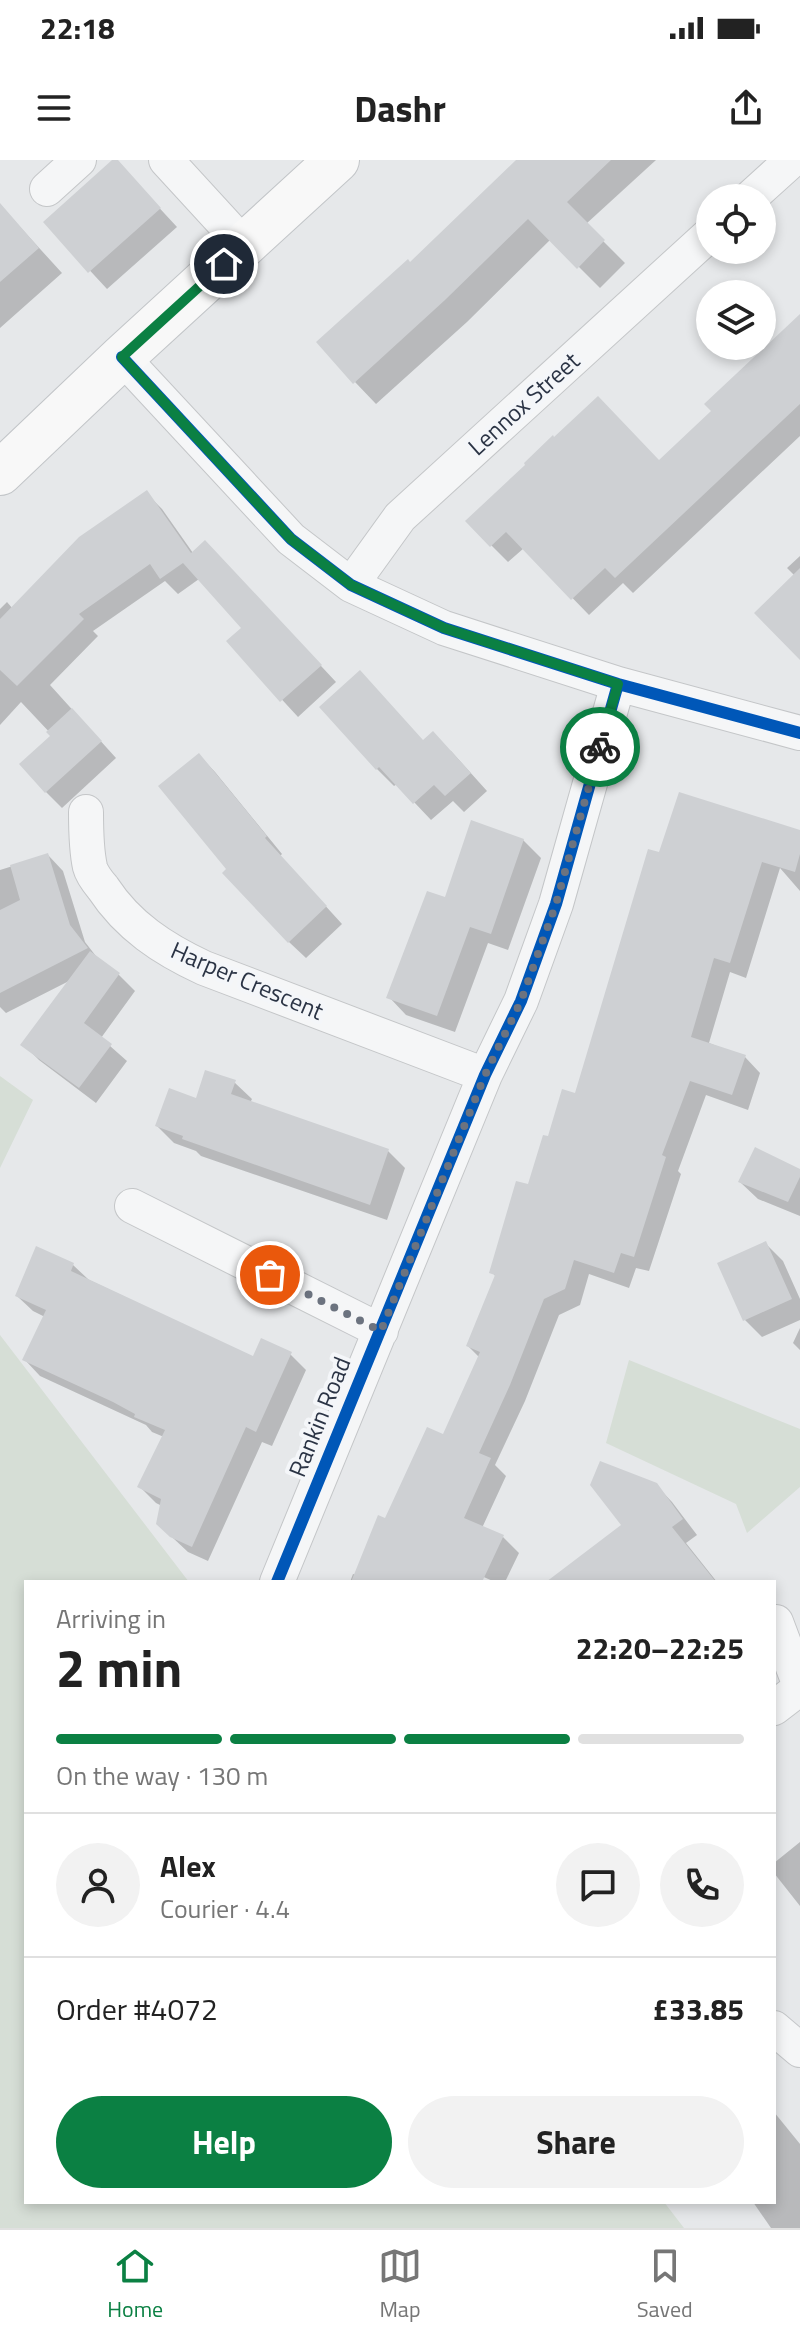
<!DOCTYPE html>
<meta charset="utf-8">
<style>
:root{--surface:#fff;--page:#f2f2f2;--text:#222;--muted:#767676;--line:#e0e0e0;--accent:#0b8043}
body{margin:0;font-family:"Titillium Web",sans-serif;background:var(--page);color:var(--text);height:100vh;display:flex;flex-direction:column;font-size:30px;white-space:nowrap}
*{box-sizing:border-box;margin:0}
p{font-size:26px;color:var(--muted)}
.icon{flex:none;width:44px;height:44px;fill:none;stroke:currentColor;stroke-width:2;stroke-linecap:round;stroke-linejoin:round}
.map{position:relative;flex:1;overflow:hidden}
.sheet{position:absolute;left:24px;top:1420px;width:752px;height:624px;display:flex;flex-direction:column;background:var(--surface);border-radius:0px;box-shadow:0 4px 12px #0003}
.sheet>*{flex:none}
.buttons{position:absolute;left:696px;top:24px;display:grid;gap:16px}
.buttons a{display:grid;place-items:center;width:80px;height:80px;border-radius:50%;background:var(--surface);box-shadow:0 4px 12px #0003;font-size:40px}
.pin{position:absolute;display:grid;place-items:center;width:68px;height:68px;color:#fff;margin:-34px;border:4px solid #fff;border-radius:50%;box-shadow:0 2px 8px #0007}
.courier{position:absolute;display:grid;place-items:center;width:80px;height:80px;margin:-40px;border:6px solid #0b8043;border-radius:50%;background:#fff;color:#222;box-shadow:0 2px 10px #0007}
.overview em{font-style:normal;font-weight:700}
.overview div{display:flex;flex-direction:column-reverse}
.overview{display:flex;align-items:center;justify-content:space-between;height:136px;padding:0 32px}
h1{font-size:52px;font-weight:700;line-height:60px}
.bar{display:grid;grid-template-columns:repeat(4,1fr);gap:12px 8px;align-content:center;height:96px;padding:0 32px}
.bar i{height:10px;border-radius:6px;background:var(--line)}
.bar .on{background:var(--accent)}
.bar p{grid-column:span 4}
.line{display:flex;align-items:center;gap:20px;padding:0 32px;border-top:2px solid var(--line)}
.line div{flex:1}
.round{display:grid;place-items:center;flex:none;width:84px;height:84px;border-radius:42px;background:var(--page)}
.action{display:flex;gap:16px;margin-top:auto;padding:16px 32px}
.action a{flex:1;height:92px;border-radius:48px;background:var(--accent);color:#fff;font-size:32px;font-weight:700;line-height:92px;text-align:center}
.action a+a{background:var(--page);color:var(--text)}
.status{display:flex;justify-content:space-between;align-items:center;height:56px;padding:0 40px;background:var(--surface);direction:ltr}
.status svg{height:22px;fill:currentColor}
header{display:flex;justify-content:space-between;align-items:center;height:104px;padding:0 32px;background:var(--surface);font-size:36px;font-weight:700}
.tabs{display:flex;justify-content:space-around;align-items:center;height:112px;border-top:2px solid var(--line);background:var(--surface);font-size:22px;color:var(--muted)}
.tabs a{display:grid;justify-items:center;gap:4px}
.tabs .on{color:var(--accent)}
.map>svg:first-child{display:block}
.green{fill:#d6ded6}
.shadow{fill:#0003}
.building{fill:#ced0d3}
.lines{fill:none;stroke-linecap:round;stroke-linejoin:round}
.street-casing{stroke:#c4c6c8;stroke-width:36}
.primary-casing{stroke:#c2c5c8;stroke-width:46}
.street{stroke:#f5f6f7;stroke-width:34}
.primary{stroke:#f8f8f8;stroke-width:44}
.cycleway-casing{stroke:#f4f6f9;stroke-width:17}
.cycleway{stroke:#0057b8;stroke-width:12}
.done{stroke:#6c737f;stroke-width:8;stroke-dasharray:0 14.4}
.route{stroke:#0b8043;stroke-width:10}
.labels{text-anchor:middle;stroke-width:8;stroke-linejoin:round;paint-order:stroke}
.street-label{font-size:24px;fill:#2b3445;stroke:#f4f6f9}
</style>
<div class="status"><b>22:18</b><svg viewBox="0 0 49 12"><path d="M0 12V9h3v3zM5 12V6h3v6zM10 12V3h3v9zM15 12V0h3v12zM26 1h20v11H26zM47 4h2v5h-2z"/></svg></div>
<header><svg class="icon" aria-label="menu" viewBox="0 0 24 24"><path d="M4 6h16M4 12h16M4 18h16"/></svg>Dashr<svg class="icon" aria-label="share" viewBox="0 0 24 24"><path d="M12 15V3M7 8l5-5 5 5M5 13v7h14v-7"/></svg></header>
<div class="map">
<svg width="800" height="2068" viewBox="0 0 800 2068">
<rect width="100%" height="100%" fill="#e6e8ea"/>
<path class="green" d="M 0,916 L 33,940 L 0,1008 Z
M 0,1175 L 189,1422 L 26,1422 L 26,2042 L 664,2042 L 684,2068 L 0,2068 Z
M 629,1200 L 800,1269 L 800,1327 L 747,1373 L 736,1344 L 606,1283 Z"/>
<path class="shadow" d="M 115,0 L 177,67 L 107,129 L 45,62 Z
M 520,0 L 656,0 L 586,64 L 625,103 L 600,128 L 551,79 L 467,162 L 376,244 L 355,222 L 410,104 Z
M 0,45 L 62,113 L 0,168 Z
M 800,156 L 800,276 L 633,433 L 623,423 L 589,455 L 524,388 L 508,402 L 467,361 L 659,302 L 714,251 Z
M 146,333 L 162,349 L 193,393 L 221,399 L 336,522 L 298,557 L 228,481 L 243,468 L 199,419 L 178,434 L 165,421 L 93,471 L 98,476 L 50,525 L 116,598 L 62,648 L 46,632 L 53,576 L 21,542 L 0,565 L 0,449 L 7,442 L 13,449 Z
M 800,396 L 800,497 L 795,416 L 787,408 Z
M 322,548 L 451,591 L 487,631 L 464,652 L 453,641 L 431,660 L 397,624 L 394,626 L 377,609 Z
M 199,595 L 215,612 L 282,694 L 280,696 L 342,764 L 306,798 L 289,782 L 229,710 Z
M 800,673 L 800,731 L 780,708 L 746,818 L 730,812 L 709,883 L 745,897 L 760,913 L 748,950 L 706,935 L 678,1011 L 681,1014 L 649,1111 L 636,1108 L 629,1128 L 589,1114 L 580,1145 L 559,1155 L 525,1241 L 495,1305 L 506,1316 L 482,1368 L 503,1377 L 519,1393 L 505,1422 L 495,1422 L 459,1406 L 452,1422 L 350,1422 L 353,1414 L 356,1415 L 386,1361 L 444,1277 L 479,1197 L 468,1186 L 496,1117 L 492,1112 L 549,979 L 576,935 L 661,695 Z
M 523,680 L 541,698 L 508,790 L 488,783 L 455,872 L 406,855 L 389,837 L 446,739 Z
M 48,695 L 63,711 L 85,782 L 99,800 L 119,815 L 135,831 L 101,878 L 127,901 L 96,943 L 39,900 L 23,884 L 71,820 L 6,853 L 0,847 L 0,710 Z
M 234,922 L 252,939 L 250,943 L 388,991 L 405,1008 L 387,1060 L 201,996 L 196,991 L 174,983 L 157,966 L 197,940 Z
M 800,1011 L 800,1056 L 758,1039 L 740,1022 Z
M 765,1083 L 783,1101 L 800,1139 L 800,1160 L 762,1177 L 745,1160 Z
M 73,1105 L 89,1120 L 254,1198 L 290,1194 L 306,1210 L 272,1286 L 262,1282 L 208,1401 L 188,1392 L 158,1364 L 162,1346 L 156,1343 L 140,1327 L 164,1277 L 152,1272 L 146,1265 L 40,1216 L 25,1200 L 45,1157 L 33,1151 L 17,1136 Z
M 800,1168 L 800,1190 L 793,1183 Z
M 656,1325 L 672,1342 L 697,1375 L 686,1383 L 717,1422 L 549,1422 L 624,1365 Z
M 800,1682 L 800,1746 L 774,1713 L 774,1703 Z
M 774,1952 L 800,1984 L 800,2068 L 771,2068 L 753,2042 L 774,2042 Z"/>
<path class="building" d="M 112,0 L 118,0 L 161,48 L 88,113 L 43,62 Z
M 516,0 L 611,0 L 567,42 L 605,80 L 577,109 L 528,59 L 445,140 L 353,224 L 316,182 L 408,99 L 410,102 Z
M 0,43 L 39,88 L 0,122 Z
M 800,154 L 800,244 L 615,418 L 605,408 L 571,440 L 506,372 L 490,387 L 465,361 L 525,305 L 524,303 L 553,275 L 554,277 L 598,236 L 659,300 L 711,251 L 704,244 Z
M 147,330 L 191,393 L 205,380 L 322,505 L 280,542 L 226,481 L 241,468 L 183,403 L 160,419 L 150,404 L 79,454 L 84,459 L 17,526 L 0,510 L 0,459 L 79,377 Z
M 800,408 L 800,500 L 754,453 Z
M 360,510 L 423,580 L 433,571 L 471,613 L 445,636 L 434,625 L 413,644 L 379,607 L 376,610 L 319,547 Z
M 72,548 L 102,581 L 45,633 L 19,604 L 50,576 L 46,572 Z
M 199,593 L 267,676 L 265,678 L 327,746 L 288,783 L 222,713 L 226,709 L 158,626 Z
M 679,632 L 800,670 L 800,694 L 795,712 L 762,702 L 730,803 L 714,798 L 691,877 L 746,895 L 732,935 L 690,921 L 662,995 L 666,997 L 634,1097 L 621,1093 L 614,1113 L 574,1100 L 565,1129 L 544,1139 L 510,1225 L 479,1293 L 491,1298 L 464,1358 L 504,1375 L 482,1422 L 351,1422 L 378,1355 L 385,1358 L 427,1267 L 443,1274 L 480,1192 L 466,1186 L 495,1115 L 489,1113 L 516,1021 L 528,1024 L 543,975 L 548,976 L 562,929 L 575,933 L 648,689 L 659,692 Z
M 471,660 L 524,679 L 491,774 L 470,767 L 437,856 L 386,838 L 427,731 L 445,737 Z
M 48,693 L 70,765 L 88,788 L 0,833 L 0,750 L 20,740 L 10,705 Z
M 90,791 L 120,813 L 84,863 L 112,884 L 79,928 L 20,885 Z
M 205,910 L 236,920 L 231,934 L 389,989 L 370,1045 L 182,979 L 183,976 L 155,966 L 169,928 L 196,938 Z
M 755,987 L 800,1009 L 800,1017 L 788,1042 L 738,1022 Z
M 766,1081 L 792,1139 L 743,1161 L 717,1103 Z
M 36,1086 L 74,1103 L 71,1111 L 253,1196 L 261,1178 L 292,1192 L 256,1272 L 246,1267 L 192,1387 L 170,1377 L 156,1364 L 161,1339 L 137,1327 L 165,1270 L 134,1257 L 135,1254 L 113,1242 L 22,1200 L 46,1150 L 15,1136 Z
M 600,1301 L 657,1323 L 683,1359 L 672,1367 L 716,1422 L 546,1422 L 621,1365 L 590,1325 Z"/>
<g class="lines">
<defs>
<path id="street" d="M 166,0 L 244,85
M 47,29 L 79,0
M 750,38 L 792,0
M 122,197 L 291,379 L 351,425 L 444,468 L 618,524 L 800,573
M 351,425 L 400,357 L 710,74
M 86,652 C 86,670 86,689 90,707 C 92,715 98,722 103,728 C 128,766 163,789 204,808 L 485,915
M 132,1046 L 381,1171
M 277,1422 L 485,915 L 521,841 L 556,744 L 618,524
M 776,1462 L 800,1526
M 774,1548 L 800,1528
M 774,1868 L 800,1890"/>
<path id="primary" d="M 0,313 L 122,197 L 337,0"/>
</defs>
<use href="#street" class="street-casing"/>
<use href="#primary" class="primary-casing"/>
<use href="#street" class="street"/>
<use href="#primary" class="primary"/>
<defs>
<path id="cycleway" d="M 122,197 L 291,379 L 351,425 L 444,468 L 618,524 L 800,573
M 277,1422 L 485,915 L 521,841 L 556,744 L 618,524"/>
</defs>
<use href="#cycleway" class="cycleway-casing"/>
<use href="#cycleway" class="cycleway"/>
</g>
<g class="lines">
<path class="done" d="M 270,1115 L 381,1171 L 485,915 L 521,841 L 556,744 L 600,587"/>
<path class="route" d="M 224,104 L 122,197 L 291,379 L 351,425 L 444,468 L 618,524 L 600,587"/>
</g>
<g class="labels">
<g class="street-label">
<text transform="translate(524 244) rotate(-42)" y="8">Lennox Street</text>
<text transform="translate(247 821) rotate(23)" y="8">Harper Crescent</text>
<text transform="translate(320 1257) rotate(-68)" y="8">Rankin Road</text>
</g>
</g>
</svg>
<div class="buttons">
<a><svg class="icon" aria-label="locate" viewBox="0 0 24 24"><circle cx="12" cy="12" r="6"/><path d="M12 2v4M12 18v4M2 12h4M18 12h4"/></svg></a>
<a><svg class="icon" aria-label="layers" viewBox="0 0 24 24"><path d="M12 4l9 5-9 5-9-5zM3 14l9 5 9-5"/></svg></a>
</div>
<div class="pin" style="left:270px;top:1115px;background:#ea580c"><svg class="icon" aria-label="bag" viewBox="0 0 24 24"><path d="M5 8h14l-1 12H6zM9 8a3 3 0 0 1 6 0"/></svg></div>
<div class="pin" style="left:224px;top:104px;background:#1f2937"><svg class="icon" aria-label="home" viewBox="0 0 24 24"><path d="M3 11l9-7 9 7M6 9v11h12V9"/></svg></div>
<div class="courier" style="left:600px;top:587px"><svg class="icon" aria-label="bike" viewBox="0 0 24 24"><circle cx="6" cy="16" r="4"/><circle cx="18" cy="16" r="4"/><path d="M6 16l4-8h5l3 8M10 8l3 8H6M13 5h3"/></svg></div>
<section class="sheet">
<div class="overview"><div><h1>2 min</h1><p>Arriving in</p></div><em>22:20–22:25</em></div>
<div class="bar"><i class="on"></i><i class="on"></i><i class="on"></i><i></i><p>On the way · 130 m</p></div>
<div class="line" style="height:144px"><a class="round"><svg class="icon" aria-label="person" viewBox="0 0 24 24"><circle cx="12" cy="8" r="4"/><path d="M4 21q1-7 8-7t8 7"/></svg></a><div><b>Alex</b><p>Courier · 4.4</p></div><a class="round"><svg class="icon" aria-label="chat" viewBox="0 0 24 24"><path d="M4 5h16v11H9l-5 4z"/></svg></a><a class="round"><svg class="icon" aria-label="phone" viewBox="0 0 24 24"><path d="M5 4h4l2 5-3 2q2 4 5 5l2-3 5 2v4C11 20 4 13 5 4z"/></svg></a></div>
<div class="line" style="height:104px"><div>Order #4072</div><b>£33.85</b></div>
<div class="action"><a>Help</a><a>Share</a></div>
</section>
</div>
<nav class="tabs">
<a class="on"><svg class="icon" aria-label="home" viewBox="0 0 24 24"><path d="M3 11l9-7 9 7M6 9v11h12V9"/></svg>Home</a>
<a><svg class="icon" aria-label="map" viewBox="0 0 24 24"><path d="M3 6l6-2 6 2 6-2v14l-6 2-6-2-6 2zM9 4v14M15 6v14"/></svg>Map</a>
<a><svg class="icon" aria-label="saved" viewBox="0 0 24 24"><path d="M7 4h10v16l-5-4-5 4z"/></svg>Saved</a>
</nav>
